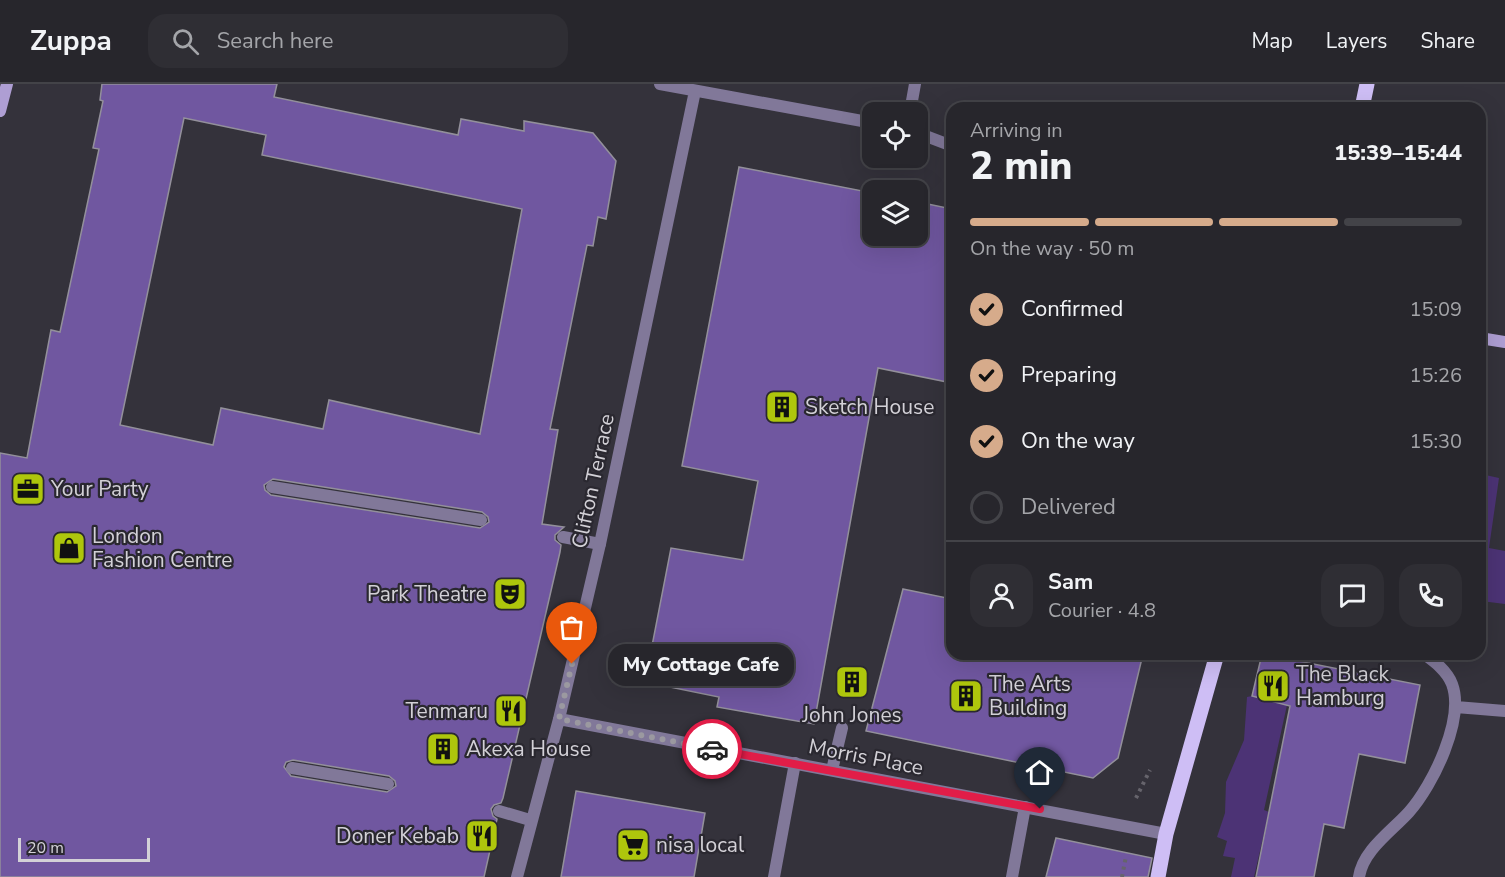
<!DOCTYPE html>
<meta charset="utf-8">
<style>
:root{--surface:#27262c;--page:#2f2e34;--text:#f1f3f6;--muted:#a4a5a9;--line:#434348;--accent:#d6ab8b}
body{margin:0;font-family:"Nunito Sans",sans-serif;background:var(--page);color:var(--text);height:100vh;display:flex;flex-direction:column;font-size:22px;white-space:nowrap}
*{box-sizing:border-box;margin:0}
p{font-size:20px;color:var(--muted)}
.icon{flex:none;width:33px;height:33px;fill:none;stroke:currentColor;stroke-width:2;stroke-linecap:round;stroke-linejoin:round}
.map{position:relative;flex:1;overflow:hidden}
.panel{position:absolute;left:946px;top:18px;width:540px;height:558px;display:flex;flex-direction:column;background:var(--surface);border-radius:18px;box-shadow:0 6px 24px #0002,0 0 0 2px var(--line)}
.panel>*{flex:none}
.fabs{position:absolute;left:862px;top:18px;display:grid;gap:12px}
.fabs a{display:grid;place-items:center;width:66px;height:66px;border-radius:12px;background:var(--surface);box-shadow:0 6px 24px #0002,0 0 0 2px var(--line);font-size:30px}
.scale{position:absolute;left:18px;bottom:15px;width:132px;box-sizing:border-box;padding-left:6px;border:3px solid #d3d1d7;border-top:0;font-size:16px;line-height:21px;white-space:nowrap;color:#d3d1d7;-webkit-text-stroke:4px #2a2830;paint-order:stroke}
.pin{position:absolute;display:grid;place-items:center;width:51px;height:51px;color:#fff;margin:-62px -26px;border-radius:50% 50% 50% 0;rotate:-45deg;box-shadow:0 0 6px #0007}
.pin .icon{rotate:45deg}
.courier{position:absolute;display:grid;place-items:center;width:60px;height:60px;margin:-30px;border:4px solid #e11d48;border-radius:50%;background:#fff;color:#222;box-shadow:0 2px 8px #0007}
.bubble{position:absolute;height:42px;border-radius:18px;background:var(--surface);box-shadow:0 6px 24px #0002,0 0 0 2px var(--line);font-size:20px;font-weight:800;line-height:42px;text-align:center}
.head em{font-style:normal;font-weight:800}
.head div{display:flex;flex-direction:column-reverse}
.head{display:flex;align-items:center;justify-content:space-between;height:102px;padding:0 24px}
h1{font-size:39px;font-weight:800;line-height:45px}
.bar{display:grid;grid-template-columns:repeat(4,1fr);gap:9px 6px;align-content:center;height:72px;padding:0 24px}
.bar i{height:8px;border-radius:4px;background:var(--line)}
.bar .active{background:var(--accent)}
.bar p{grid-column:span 4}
.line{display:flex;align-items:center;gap:15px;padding:0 24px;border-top:2px solid var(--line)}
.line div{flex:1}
.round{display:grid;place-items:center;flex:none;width:63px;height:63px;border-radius:18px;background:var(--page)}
ol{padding:0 24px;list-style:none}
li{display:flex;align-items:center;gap:18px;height:66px}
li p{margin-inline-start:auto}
li .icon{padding:6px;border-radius:50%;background:var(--accent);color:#111;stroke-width:4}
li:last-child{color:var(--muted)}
li i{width:33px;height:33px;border:3px solid var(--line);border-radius:50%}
header{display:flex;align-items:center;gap:36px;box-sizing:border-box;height:84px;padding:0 30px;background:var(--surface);border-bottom:2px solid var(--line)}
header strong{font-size:28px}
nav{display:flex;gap:33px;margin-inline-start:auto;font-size:21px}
.search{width:420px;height:54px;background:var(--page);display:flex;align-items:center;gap:15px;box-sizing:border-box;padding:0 21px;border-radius:18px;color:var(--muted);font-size:22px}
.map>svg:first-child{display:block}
.green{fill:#4c3375}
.building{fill:#7057a0;stroke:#93909b;stroke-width:1.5;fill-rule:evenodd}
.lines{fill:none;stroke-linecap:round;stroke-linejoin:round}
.path{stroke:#66646c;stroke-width:4;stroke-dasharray:3 4.5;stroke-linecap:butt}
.lane{stroke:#817899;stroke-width:12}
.street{stroke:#817899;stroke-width:12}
.secondary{stroke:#ae9ed3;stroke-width:12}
.primary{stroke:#cebef5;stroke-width:15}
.done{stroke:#9b99a0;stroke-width:6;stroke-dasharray:0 10.8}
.route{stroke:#e11d48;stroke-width:8}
.labels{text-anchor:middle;stroke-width:4.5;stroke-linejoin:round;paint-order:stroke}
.poi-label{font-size:21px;fill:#d3d1d7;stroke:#2a2830;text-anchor:start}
.street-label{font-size:21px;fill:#d3d1d7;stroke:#2a2830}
</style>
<header>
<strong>Zuppa</strong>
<div class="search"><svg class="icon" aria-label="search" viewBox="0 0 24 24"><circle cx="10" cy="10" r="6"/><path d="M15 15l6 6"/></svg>Search here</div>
<nav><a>Map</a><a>Layers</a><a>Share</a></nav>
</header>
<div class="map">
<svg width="1505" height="793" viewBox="0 0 1505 793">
<rect width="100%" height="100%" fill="#34323b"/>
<path class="green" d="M 1481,390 L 1499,394 L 1489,464 L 1505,467 L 1505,520 L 1481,517 Z
M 1252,612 L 1287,621 L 1264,726 L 1269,728 L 1254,793 L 1231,793 L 1235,774 L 1223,772 L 1227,757 L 1217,753 L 1225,729 L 1226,698 L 1244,656 L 1247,613 Z"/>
<path class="building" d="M 102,0 L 277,0 L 274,13 L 458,51 L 461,35 L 524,47 L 524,37 L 593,49 L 616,77 L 606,135 L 598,133 L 593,162 L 587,161 L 550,345 L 558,346 L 542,440 L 564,443 L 555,451 L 555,456 L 561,461 L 560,468 L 503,714 L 501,719 L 494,721 L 491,725 L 493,732 L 497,735 L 484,793 L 0,793 L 0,369 L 27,374 L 51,246 L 60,248 L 99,65 L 93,64 L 103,17 L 100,16 ZM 184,34 L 266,51 L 262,71 L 522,125 L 480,350 L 329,316 L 323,345 L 221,324 L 213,361 L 120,341 ZM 273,395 L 482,428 L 488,433 L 489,438 L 480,444 L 271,411 L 265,406 L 264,401 ZM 293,676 L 389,692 L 395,697 L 396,702 L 387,708 L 291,692 L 284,683 L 286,678 Z
M 739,83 L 873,109 L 873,152 L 918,152 L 918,118 L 952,125 L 952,299 L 878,284 L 814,640 L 717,623 L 719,613 L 645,598 L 671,464 L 743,476 L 758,397 L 682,382 Z
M 903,505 L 952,515 L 952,570 L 1143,570 L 1118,674 L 1093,694 L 866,647 Z
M 1262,570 L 1299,570 L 1298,577 L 1420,601 L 1405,679 L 1359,670 L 1344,744 L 1324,740 L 1314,793 L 1256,793 L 1290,622 L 1252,612 Z
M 576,707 L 705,729 L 694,793 L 561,793 Z
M 1056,754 L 1152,774 L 1148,793 L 1046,793 Z"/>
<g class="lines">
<path class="path" d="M 1136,714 L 1150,686
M 1122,793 L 1126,772"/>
<path class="lane" d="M 272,403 L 481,436
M 563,453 L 600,460
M 1456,623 L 1505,627
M 292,684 L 388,700
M 832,686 L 842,644
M 499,727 L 530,736
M 774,793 L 795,679
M 1012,793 L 1025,723
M 1359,793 C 1363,766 1392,747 1409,728 C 1433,701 1465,635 1452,600 C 1447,587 1435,578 1424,570"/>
<path class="street" d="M 660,0 L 873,39
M 910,28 L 915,0
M 918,49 L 952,62
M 559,635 L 1166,750
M 517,793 L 559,635 L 600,460 L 695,7"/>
<path class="secondary" d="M 0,27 L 7,0
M 1480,254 L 1505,258"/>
<path class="primary" d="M 1362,24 L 1367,0
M 1158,793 L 1166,750 L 1217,570"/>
</g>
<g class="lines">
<path class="done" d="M 572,580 L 559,635 L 712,665"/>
<path class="route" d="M 712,665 L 1040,725"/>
</g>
<defs>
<symbol id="building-square" viewBox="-11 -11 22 22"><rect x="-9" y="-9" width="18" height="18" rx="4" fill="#aec60c" stroke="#2a2830"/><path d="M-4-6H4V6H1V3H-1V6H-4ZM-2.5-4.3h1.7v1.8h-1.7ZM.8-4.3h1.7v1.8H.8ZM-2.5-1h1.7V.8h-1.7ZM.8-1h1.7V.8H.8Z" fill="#111"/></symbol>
<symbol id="office-square" viewBox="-11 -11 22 22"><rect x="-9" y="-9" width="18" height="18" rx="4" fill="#aec60c" stroke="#2a2830"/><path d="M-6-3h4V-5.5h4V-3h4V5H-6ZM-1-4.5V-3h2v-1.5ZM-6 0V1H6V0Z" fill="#111"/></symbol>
<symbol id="shop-square" viewBox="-11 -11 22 22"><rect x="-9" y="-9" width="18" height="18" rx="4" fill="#aec60c" stroke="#2a2830"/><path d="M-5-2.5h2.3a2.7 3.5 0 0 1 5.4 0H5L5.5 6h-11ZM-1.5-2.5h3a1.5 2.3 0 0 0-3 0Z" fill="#111"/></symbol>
<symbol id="theatre-square" viewBox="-11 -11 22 22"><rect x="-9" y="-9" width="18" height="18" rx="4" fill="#aec60c" stroke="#2a2830"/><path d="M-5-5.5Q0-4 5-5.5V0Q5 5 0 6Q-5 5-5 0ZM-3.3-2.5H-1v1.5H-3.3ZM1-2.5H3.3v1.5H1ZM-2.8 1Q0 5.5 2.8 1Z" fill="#111"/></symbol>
<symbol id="restaurant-square" viewBox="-11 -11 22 22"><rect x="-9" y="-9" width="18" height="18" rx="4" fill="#aec60c" stroke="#2a2830"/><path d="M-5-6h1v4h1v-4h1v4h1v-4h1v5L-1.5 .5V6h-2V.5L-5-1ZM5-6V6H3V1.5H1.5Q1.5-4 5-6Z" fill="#111"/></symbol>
<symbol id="supermarket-square" viewBox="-11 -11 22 22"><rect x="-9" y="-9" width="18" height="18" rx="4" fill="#aec60c" stroke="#2a2830"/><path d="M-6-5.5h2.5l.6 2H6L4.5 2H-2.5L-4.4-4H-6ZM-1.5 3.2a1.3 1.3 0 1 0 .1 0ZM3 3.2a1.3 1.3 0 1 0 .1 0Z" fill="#111"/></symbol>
</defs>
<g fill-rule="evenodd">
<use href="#building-square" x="763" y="304" width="38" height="38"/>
<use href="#office-square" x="9" y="386" width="38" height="38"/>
<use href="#shop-square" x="50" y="445" width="38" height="38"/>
<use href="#theatre-square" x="491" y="491" width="38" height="38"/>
<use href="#building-square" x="833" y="579" width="38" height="38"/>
<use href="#restaurant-square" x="1254" y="583" width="38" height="38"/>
<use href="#building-square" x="947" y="593" width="38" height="38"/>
<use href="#restaurant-square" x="492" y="608" width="38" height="38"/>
<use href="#building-square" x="424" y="646" width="38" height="38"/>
<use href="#restaurant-square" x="463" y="733" width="38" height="38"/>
<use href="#supermarket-square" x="614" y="742" width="38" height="38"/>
</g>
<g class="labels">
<g class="poi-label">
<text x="805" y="330">Sketch House</text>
<text x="51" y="412">Your Party</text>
<text x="92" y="459">London<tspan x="92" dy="24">Fashion Centre</tspan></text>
<text x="487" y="517" text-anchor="end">Park Theatre</text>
<text x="1296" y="597">The Black<tspan x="1296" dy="24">Hamburg</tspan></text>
<text x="989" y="607">The Arts<tspan x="989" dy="24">Building</tspan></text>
<text x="488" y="634" text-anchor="end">Tenmaru</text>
<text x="852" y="638" text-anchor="middle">John Jones</text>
<text x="466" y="672">Akexa House</text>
<text x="459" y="759" text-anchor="end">Doner Kebab</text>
<text x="656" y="768">nisa local</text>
</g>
<g class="street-label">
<text transform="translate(593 397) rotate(-78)" y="7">Clifton Terrace</text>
<text transform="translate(866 673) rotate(11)" y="7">Morris Place</text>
</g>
</g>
</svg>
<div class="fabs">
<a><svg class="icon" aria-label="locate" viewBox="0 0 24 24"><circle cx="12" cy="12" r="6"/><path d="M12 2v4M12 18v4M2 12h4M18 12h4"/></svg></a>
<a><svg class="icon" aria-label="layers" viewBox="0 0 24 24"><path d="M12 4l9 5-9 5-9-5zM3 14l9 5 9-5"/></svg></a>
</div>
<div class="scale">20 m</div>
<div class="pin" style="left:572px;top:580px;background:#ea580c"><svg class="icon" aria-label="bag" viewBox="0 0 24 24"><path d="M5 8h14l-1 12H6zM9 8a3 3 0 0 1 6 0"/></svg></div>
<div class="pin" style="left:1040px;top:725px;background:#1f2937"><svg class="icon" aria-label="home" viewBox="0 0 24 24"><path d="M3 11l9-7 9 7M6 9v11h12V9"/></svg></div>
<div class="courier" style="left:712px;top:665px"><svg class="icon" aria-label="car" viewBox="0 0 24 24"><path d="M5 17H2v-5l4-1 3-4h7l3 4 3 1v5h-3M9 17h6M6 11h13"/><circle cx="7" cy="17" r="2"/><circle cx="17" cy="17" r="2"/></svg></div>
<div class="bubble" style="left:608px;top:560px;width:186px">My Cottage Cafe</div>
<section class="panel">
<div class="head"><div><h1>2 min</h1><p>Arriving in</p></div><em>15:39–15:44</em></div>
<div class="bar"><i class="active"></i><i class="active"></i><i class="active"></i><i></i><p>On the way · 50 m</p></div>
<ol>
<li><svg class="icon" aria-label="check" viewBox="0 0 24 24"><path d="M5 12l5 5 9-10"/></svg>Confirmed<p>15:09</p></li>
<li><svg class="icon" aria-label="check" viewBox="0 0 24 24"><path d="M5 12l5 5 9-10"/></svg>Preparing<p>15:26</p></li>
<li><svg class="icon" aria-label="check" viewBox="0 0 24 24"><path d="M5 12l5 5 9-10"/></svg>On the way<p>15:30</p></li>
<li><i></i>Delivered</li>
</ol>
<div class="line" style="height:108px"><a class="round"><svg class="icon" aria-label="person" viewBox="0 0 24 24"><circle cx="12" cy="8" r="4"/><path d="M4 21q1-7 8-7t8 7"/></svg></a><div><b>Sam</b><p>Courier · 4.8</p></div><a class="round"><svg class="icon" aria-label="chat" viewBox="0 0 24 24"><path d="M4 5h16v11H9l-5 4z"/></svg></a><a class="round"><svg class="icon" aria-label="phone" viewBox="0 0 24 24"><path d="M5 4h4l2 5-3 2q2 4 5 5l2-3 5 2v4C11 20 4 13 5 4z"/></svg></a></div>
</section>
</div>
